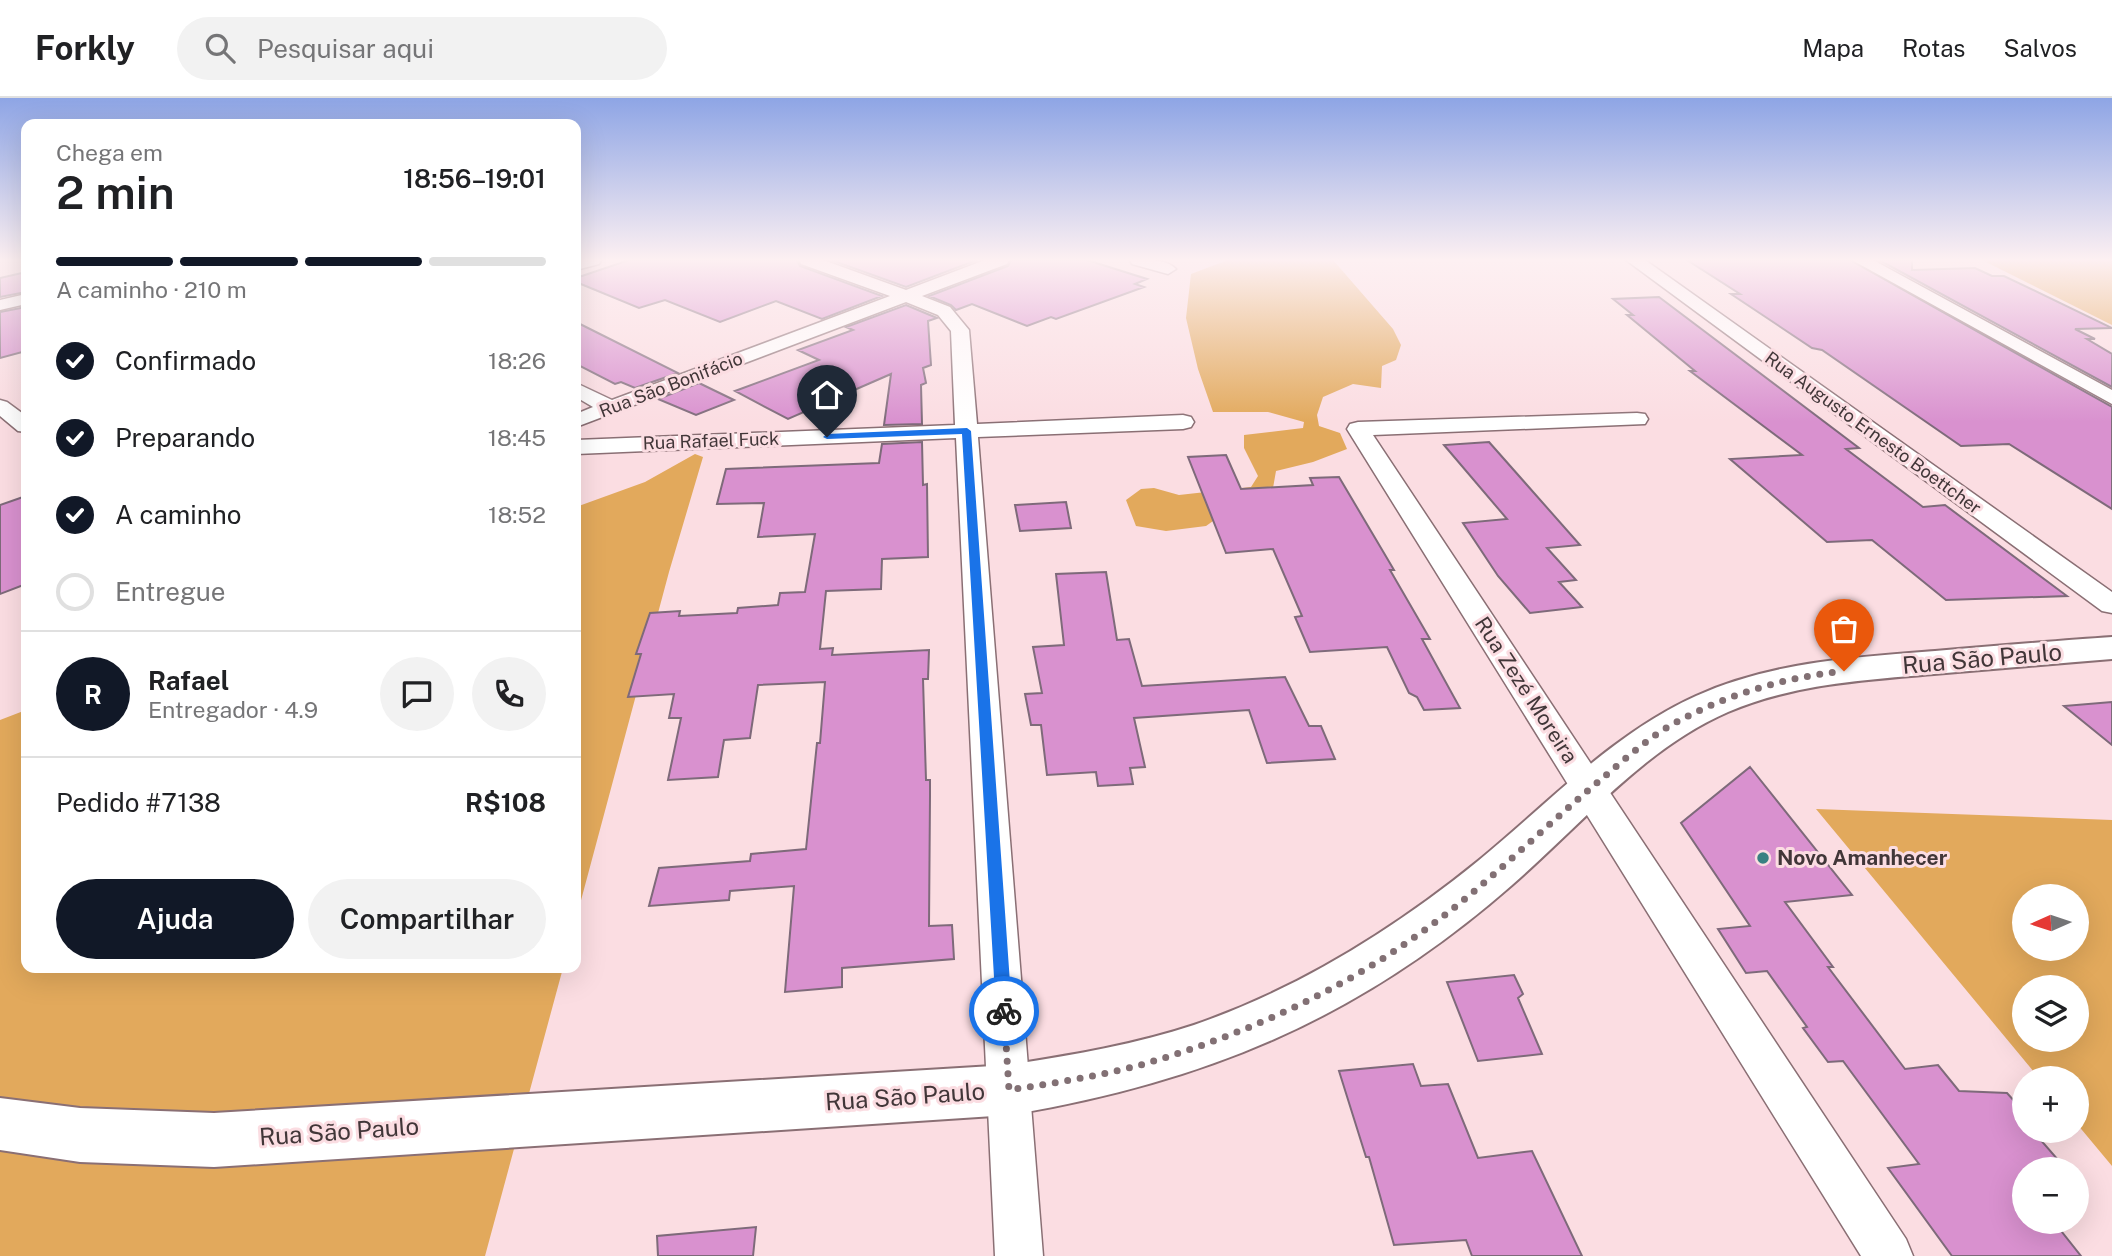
<!DOCTYPE html>
<html lang="pt">
<meta charset="utf-8">
<style>
:root{--surface:#fff;--page:#f2f2f2;--text:#202124;--muted:#757577;--line:#e0e0e0;--accent:#111827}
body{margin:0;font-family:"Public Sans",sans-serif;background:var(--page);color:var(--text);height:100vh;display:flex;flex-direction:column;font-size:26px;white-space:nowrap}
*{box-sizing:border-box;margin:0}
p{font-size:23px;color:var(--muted)}
.icon{flex:none;width:38px;height:38px;fill:none;stroke:currentColor;stroke-width:2;stroke-linecap:round;stroke-linejoin:round}
.map{position:relative;flex:1;overflow:hidden}
.details{position:absolute;left:21px;top:21px;width:560px;height:854px;display:flex;flex-direction:column;background:var(--surface);border-radius:14px;box-shadow:0 7px 28px #0002}
.details>*{flex:none}
.needle{width:46px;rotate:267deg}
.fabs{position:absolute;left:2012px;top:786px;display:grid;gap:14px}
.fabs a{display:grid;place-items:center;width:77px;height:77px;border-radius:50%;background:var(--surface);box-shadow:0 7px 28px #0002;font-size:35px}
.pin{position:absolute;display:grid;place-items:center;width:60px;height:60px;color:#fff;margin:-72px -30px;border-radius:50% 50% 50% 0;rotate:-45deg;box-shadow:0 0 7px #0007}
.pin .icon{rotate:45deg}
.courier{position:absolute;display:grid;place-items:center;width:70px;height:70px;margin:-35px;border:5px solid #1a73e8;border-radius:50%;background:#fff;color:#222;box-shadow:0 2px 9px #0007}
.overview em{font-style:normal;font-weight:600}
.overview div{display:flex;flex-direction:column-reverse}
.overview{display:flex;align-items:center;justify-content:space-between;height:119px;padding:0 35px}
h1{font-size:46px;font-weight:600;line-height:52px}
.bar{display:grid;grid-template-columns:repeat(4,1fr);gap:10px 7px;align-content:center;height:84px;padding:0 35px}
.bar i{height:9px;border-radius:5px;background:var(--line)}
.bar .active{background:var(--accent)}
.bar p{grid-column:span 4}
.line{display:flex;align-items:center;gap:18px;padding:0 35px;border-top:2px solid var(--line)}
.line div{flex:1}
.round{display:grid;place-items:center;flex:none;width:74px;height:74px;border-radius:37px;background:var(--page)}
ol{padding:0 35px;list-style:none}
li{display:flex;align-items:center;gap:21px;height:77px}
li p{margin-inline-start:auto}
li .icon{padding:7px;border-radius:50%;background:var(--accent);color:#fff;stroke-width:4}
li:last-child{color:var(--muted)}
li i{width:38px;height:38px;border:4px solid var(--line);border-radius:50%}
.primary-button{display:flex;gap:14px;margin-top:auto;padding:14px 35px}
.primary-button a{flex:1;height:80px;border-radius:42px;background:var(--accent);color:#fff;font-size:28px;font-weight:600;line-height:80px;text-align:center}
.primary-button a+a{background:var(--page);color:var(--text)}
header{display:flex;align-items:center;gap:42px;box-sizing:border-box;height:98px;padding:0 35px;background:var(--surface);border-bottom:2px solid var(--line)}
header strong{font-size:33px}
nav{display:flex;gap:38px;margin-inline-start:auto;font-size:24px}
.search{width:490px;height:63px;background:var(--page);display:flex;align-items:center;gap:18px;box-sizing:border-box;padding:0 24px;border-radius:38px;color:var(--muted);font-size:26px}
.map>svg:first-child{display:block}
.green{fill:#e2a95c;fill-rule:evenodd}
.building{fill:#d991cf;stroke:#7e6a7a;stroke-width:2}
.lines{fill:none;stroke-linecap:round;stroke-linejoin:round}
.minor-casing{stroke:#8a6f74;stroke-width:3}
.primary-casing{stroke:#8a6f74;stroke-width:4}
.minor{fill:#fff;fill-rule:evenodd}
.primary{fill:#fff;fill-rule:evenodd}
.route{fill:#1a73e8}
.done{stroke:#827074;stroke-width:7;stroke-dasharray:0 12.6}
.poi-dot{fill:#398182;stroke:#fbdde2;stroke-width:2.5}
.labels{text-anchor:middle;stroke-width:6;stroke-linejoin:round;paint-order:stroke}
.far-street-label{font-size:18px;fill:#413638;stroke:#fbdde2}
.street-label{font-size:21px;fill:#413638;stroke:#fbdde2}
.poi-label{font-size:21px;font-weight:bold;fill:#413638;stroke:#fbdde2;text-anchor:start}
.near-street-label{font-size:24px;fill:#413638;stroke:#fbdde2}
</style>
<header>
<strong>Forkly</strong>
<div class="search"><svg class="icon" aria-label="search" viewBox="0 0 24 24"><circle cx="10" cy="10" r="6"/><path d="M15 15l6 6"/></svg>Pesquisar aqui</div>
<nav><a>Mapa</a><a>Rotas</a><a>Salvos</a></nav>
</header>
<div class="map">
<svg width="2112" height="1158" viewBox="0 0 2112 1158">
<rect width="100%" height="100%" fill="#fbdde2"/>
<path class="green" d="M 1228,162 L 1333,162 L 1393,231 L 1401,247 L 1396,262 L 1382,268 L 1381,290 L 1353,286 L 1323,299 L 1317,317 L 1319,328 L 1340,335 L 1347,351 L 1313,364 L 1276,373 L 1270,407 L 1230,411 L 1206,428 L 1166,433 L 1136,428 L 1126,402 L 1141,391 L 1154,390 L 1179,397 L 1251,389 L 1258,378 L 1244,350 L 1244,337 L 1303,330 L 1304,324 L 1268,314 L 1213,314 L 1198,271 L 1186,220 L 1191,176 Z
M 1982,162 L 2112,162 L 2112,227 Z
M 695,356 L 703,359 L 669,474 L 576,821 L 576,409 L 645,384 Z
M 26,612 L 26,870 L 563,870 L 485,1158 L 0,1158 L 0,622 Z
M 1816,711 L 2112,722 L 2112,1068 L 2077,1026 L 2077,980 L 2039,980 ZM 2077,798 L 2077,850 L 2025,850 L 2025,798 ZM 2025,889 L 2077,889 L 2077,942 L 2025,942 Z"/>
<path class="building" d="M 629,162 L 797,162 L 800,168 L 882,198 L 822,221 L 776,203 L 720,224 L 665,202 L 639,210 L 576,184 L 576,180 Z
M 831,162 L 977,162 L 906,189 Z
M 1011,162 L 1087,162 L 1147,181 L 1135,186 L 1144,189 L 1056,221 L 1051,219 L 1027,228 L 972,206 L 956,212 L 951,207 L 929,198 L 1008,168 Z
M 1687,162 L 1850,162 L 2112,309 L 2112,411 L 2009,346 L 1961,348 L 1822,252 L 1812,250 L 1731,196 L 1740,196 Z
M 1879,162 L 1912,162 L 1912,172 L 1975,170 L 1992,178 L 2004,178 L 2112,230 L 2075,231 L 2095,241 L 2087,241 L 2112,256 L 2112,289 Z
M 26,174 L 26,194 L 0,199 L 0,180 Z
M 1659,199 L 1859,350 L 1846,351 L 1923,409 L 1945,407 L 2067,498 L 1946,502 L 1872,442 L 1827,444 L 1730,361 L 1802,357 L 1690,273 L 1695,273 L 1627,217 L 1633,217 L 1613,201 Z
M 906,207 L 937,220 L 928,223 L 931,267 L 923,270 L 926,285 L 921,287 L 922,326 L 884,327 L 891,276 L 788,321 L 735,293 L 819,262 L 798,252 L 853,232 L 846,229 Z
M 26,209 L 26,253 L 0,260 L 0,214 Z
M 576,224 L 678,275 L 635,290 L 621,284 L 615,286 L 576,266 Z
M 699,285 L 734,302 L 696,317 L 658,301 Z
M 922,344 L 923,387 L 927,386 L 928,459 L 882,461 L 881,491 L 826,493 L 820,551 L 833,550 L 832,557 L 929,552 L 928,581 L 923,581 L 926,682 L 930,682 L 930,698 L 929,828 L 952,827 L 954,861 L 842,870 L 842,889 L 785,894 L 794,788 L 730,793 L 729,802 L 649,808 L 659,770 L 750,763 L 751,756 L 806,751 L 817,645 L 820,645 L 825,584 L 758,587 L 750,640 L 724,642 L 718,679 L 668,682 L 681,620 L 669,620 L 674,596 L 628,599 L 641,556 L 636,556 L 650,515 L 680,513 L 679,518 L 737,515 L 738,510 L 778,507 L 780,495 L 805,494 L 815,436 L 758,439 L 764,405 L 717,406 L 726,371 L 879,365 L 882,346 Z
M 1489,344 L 1580,447 L 1547,450 L 1576,482 L 1559,484 L 1582,509 L 1530,515 L 1498,478 L 1463,425 L 1507,421 L 1444,347 Z
M 1226,357 L 1241,391 L 1313,387 L 1310,380 L 1339,379 L 1394,472 L 1390,472 L 1430,541 L 1422,541 L 1460,610 L 1424,612 L 1417,599 L 1409,595 L 1387,549 L 1310,554 L 1295,519 L 1302,518 L 1273,451 L 1226,455 L 1188,359 Z
M 26,398 L 26,486 L 0,496 L 0,407 Z
M 1066,404 L 1071,430 L 1020,433 L 1015,407 Z
M 1106,474 L 1117,542 L 1129,541 L 1142,588 L 1285,579 L 1309,628 L 1321,628 L 1335,661 L 1267,665 L 1249,612 L 1134,620 L 1145,669 L 1130,670 L 1133,686 L 1098,688 L 1096,674 L 1047,677 L 1041,627 L 1031,627 L 1025,596 L 1042,595 L 1033,549 L 1064,547 L 1056,476 Z
M 2112,604 L 2112,647 L 2064,608 Z
M 1750,669 L 1852,797 L 1785,804 L 1833,869 L 1828,869 L 1905,971 L 1938,967 L 1959,993 L 2007,995 L 2025,1015 L 2025,1032 L 2032,1032 L 2066,1071 L 2025,1071 L 2025,1124 L 2054,1124 L 2081,1158 L 1952,1158 L 1888,1070 L 1919,1066 L 1843,963 L 1828,964 L 1803,930 L 1807,929 L 1767,873 L 1746,875 L 1718,831 L 1750,828 L 1681,725 Z
M 1514,877 L 1523,896 L 1518,900 L 1542,956 L 1478,963 L 1447,884 Z
M 1413,966 L 1421,988 L 1448,986 L 1478,1060 L 1532,1053 L 1582,1158 L 1472,1158 L 1466,1142 L 1394,1147 L 1369,1059 L 1366,1059 L 1339,973 Z
M 756,1129 L 753,1158 L 658,1158 L 657,1138 Z"/>
<g class="lines">
<defs>
<path id="minor" d="M 576,162 L 601,162 L 599,166 L 576,172 Z
M 799,162 L 823,162 L 906,192 L 985,162 L 1009,162 L 1007,166 L 922,198 L 950,209 L 969,232 L 977,326 L 1183,317 L 1191,319 L 1194,324 L 1191,329 L 1183,331 L 978,339 L 1043,1158 L 995,1158 L 956,340 L 576,356 L 576,342 L 955,327 L 951,233 L 938,217 L 906,204 L 576,329 L 576,316 L 593,309 L 576,299 L 576,285 L 612,302 L 890,198 L 801,166 Z
M 1130,162 C 1145,162 1165,160 1176,171 L 1168,176 L 1132,166 Z
M 1626,162 L 1645,162 L 2112,494 L 2112,515 L 2102,513 Z
M 1852,162 L 1873,162 L 2112,292 L 2112,306 Z
M 26,196 L 26,206 L 0,212 L 0,202 Z
M 0,302 L 7,304 L 26,318 L 26,334 L 18,333 L 0,318 Z
M 1637,315 L 1645,316 L 1648,321 L 1645,326 L 1373,337 L 1906,1141 L 1913,1158 L 1861,1158 L 1347,331 L 1350,326 L 1358,324 Z"/>
<path id="primary" d="M 2112,539 L 2112,561 C 2053,566 1993,571 1934,576 C 1864,582 1793,586 1728,614 C 1643,651 1581,727 1512,787 C 1360,920 1207,984 1009,1017 L 214,1069 L 80,1064 L 0,1052 L 0,1000 L 80,1010 L 214,1015 L 1009,967 C 1071,957 1134,947 1194,927 C 1298,891 1393,832 1478,763 C 1549,705 1612,636 1696,598 C 1771,564 1855,559 1935,553 C 1994,548 2053,543 2112,539 Z"/>
</defs>
<use href="#minor" class="minor-casing"/>
<use href="#primary" class="primary-casing"/>
<use href="#minor" class="minor"/>
<use href="#primary" class="primary"/>
</g>
<linearGradient id="sky" x2="0" y2="1"><stop stop-color="#8ea5e5"/><stop offset="0.5" stop-color="#fdf0f2"/><stop offset="1" stop-color="#fdf0f2" stop-opacity="0"/></linearGradient>
<rect width="2112" height="324" fill="url(#sky)"/>
<path class="route" d="M 967,330 L 971,333 L 1012,913 L 1004,920 L 996,913 L 962,336 L 827,341 L 823,339 L 827,336 Z"/>
<g class="lines">
<path class="done" d="M 1004,913 L 1009,992 C 1054,985 1100,978 1144,966 C 1239,938 1331,898 1412,841 C 1479,795 1536,736 1598,684 C 1622,664 1646,641 1673,626 C 1727,596 1783,580 1844,573"/>
</g>
<circle class="poi-dot" cx="1763" cy="760" r="7"/>
<g class="labels">
<g class="far-street-label">
<text transform="translate(671 287) rotate(-21)" y="6">Rua São Bonifácio</text>
<text transform="translate(1873 335) rotate(36)" y="6">Rua Augusto Ernesto Boettcher</text>
<text transform="translate(711 343) rotate(-2)" y="6">Rua Rafael Fuck</text>
</g>
<g class="street-label">
<text transform="translate(1526 592) rotate(57)" y="7">Rua Zezé Moreira</text>
</g>
<g class="poi-label">
<text x="1777" y="767">Novo Amanhecer</text>
</g>
<g class="near-street-label">
<text transform="translate(1982 561) rotate(-5)" y="8">Rua São Paulo</text>
<text transform="translate(905 999) rotate(-4)" y="8">Rua São Paulo</text>
<text transform="translate(339 1034) rotate(-4)" y="8">Rua São Paulo</text>
</g>
</g>
</svg>
<div class="fabs">
<a><svg class="needle" viewBox="-14 -14 28 28"><path d="M0-13l5 13h-10z" fill="#e53935"/><path d="M0 13l5-13h-10z" fill="#757577"/></svg></a>
<a><svg class="icon" aria-label="layers" viewBox="0 0 24 24"><path d="M12 4l9 5-9 5-9-5zM3 14l9 5 9-5"/></svg></a>
<a>+</a>
<a>−</a>
</div>
<div class="pin" style="left:1844px;top:573px;background:#ea580c"><svg class="icon" aria-label="bag" viewBox="0 0 24 24"><path d="M5 8h14l-1 12H6zM9 8a3 3 0 0 1 6 0"/></svg></div>
<div class="pin" style="left:827px;top:339px;background:#1f2937"><svg class="icon" aria-label="home" viewBox="0 0 24 24"><path d="M3 11l9-7 9 7M6 9v11h12V9"/></svg></div>
<div class="courier" style="left:1004px;top:913px"><svg class="icon" aria-label="bike" viewBox="0 0 24 24"><circle cx="6" cy="16" r="4"/><circle cx="18" cy="16" r="4"/><path d="M6 16l4-8h5l3 8M10 8l3 8H6M13 5h3"/></svg></div>
<section class="details">
<div class="overview"><div><h1>2 min</h1><p>Chega em</p></div><em>18:56–19:01</em></div>
<div class="bar"><i class="active"></i><i class="active"></i><i class="active"></i><i></i><p>A caminho · 210 m</p></div>
<ol>
<li><svg class="icon" aria-label="check" viewBox="0 0 24 24"><path d="M5 12l5 5 9-10"/></svg>Confirmado<p>18:26</p></li>
<li><svg class="icon" aria-label="check" viewBox="0 0 24 24"><path d="M5 12l5 5 9-10"/></svg>Preparando<p>18:45</p></li>
<li><svg class="icon" aria-label="check" viewBox="0 0 24 24"><path d="M5 12l5 5 9-10"/></svg>A caminho<p>18:52</p></li>
<li><i></i>Entregue</li>
</ol>
<div class="line" style="height:126px"><b class="round" style="background:var(--accent);color:#fff">R</b><div><b>Rafael</b><p>Entregador · 4.9</p></div><a class="round"><svg class="icon" aria-label="chat" viewBox="0 0 24 24"><path d="M4 5h16v11H9l-5 4z"/></svg></a><a class="round"><svg class="icon" aria-label="phone" viewBox="0 0 24 24"><path d="M5 4h4l2 5-3 2q2 4 5 5l2-3 5 2v4C11 20 4 13 5 4z"/></svg></a></div>
<div class="line" style="height:91px"><div>Pedido #7138</div><b>R$108</b></div>
<div class="primary-button"><a>Ajuda</a><a>Compartilhar</a></div>
</section>
</div>
